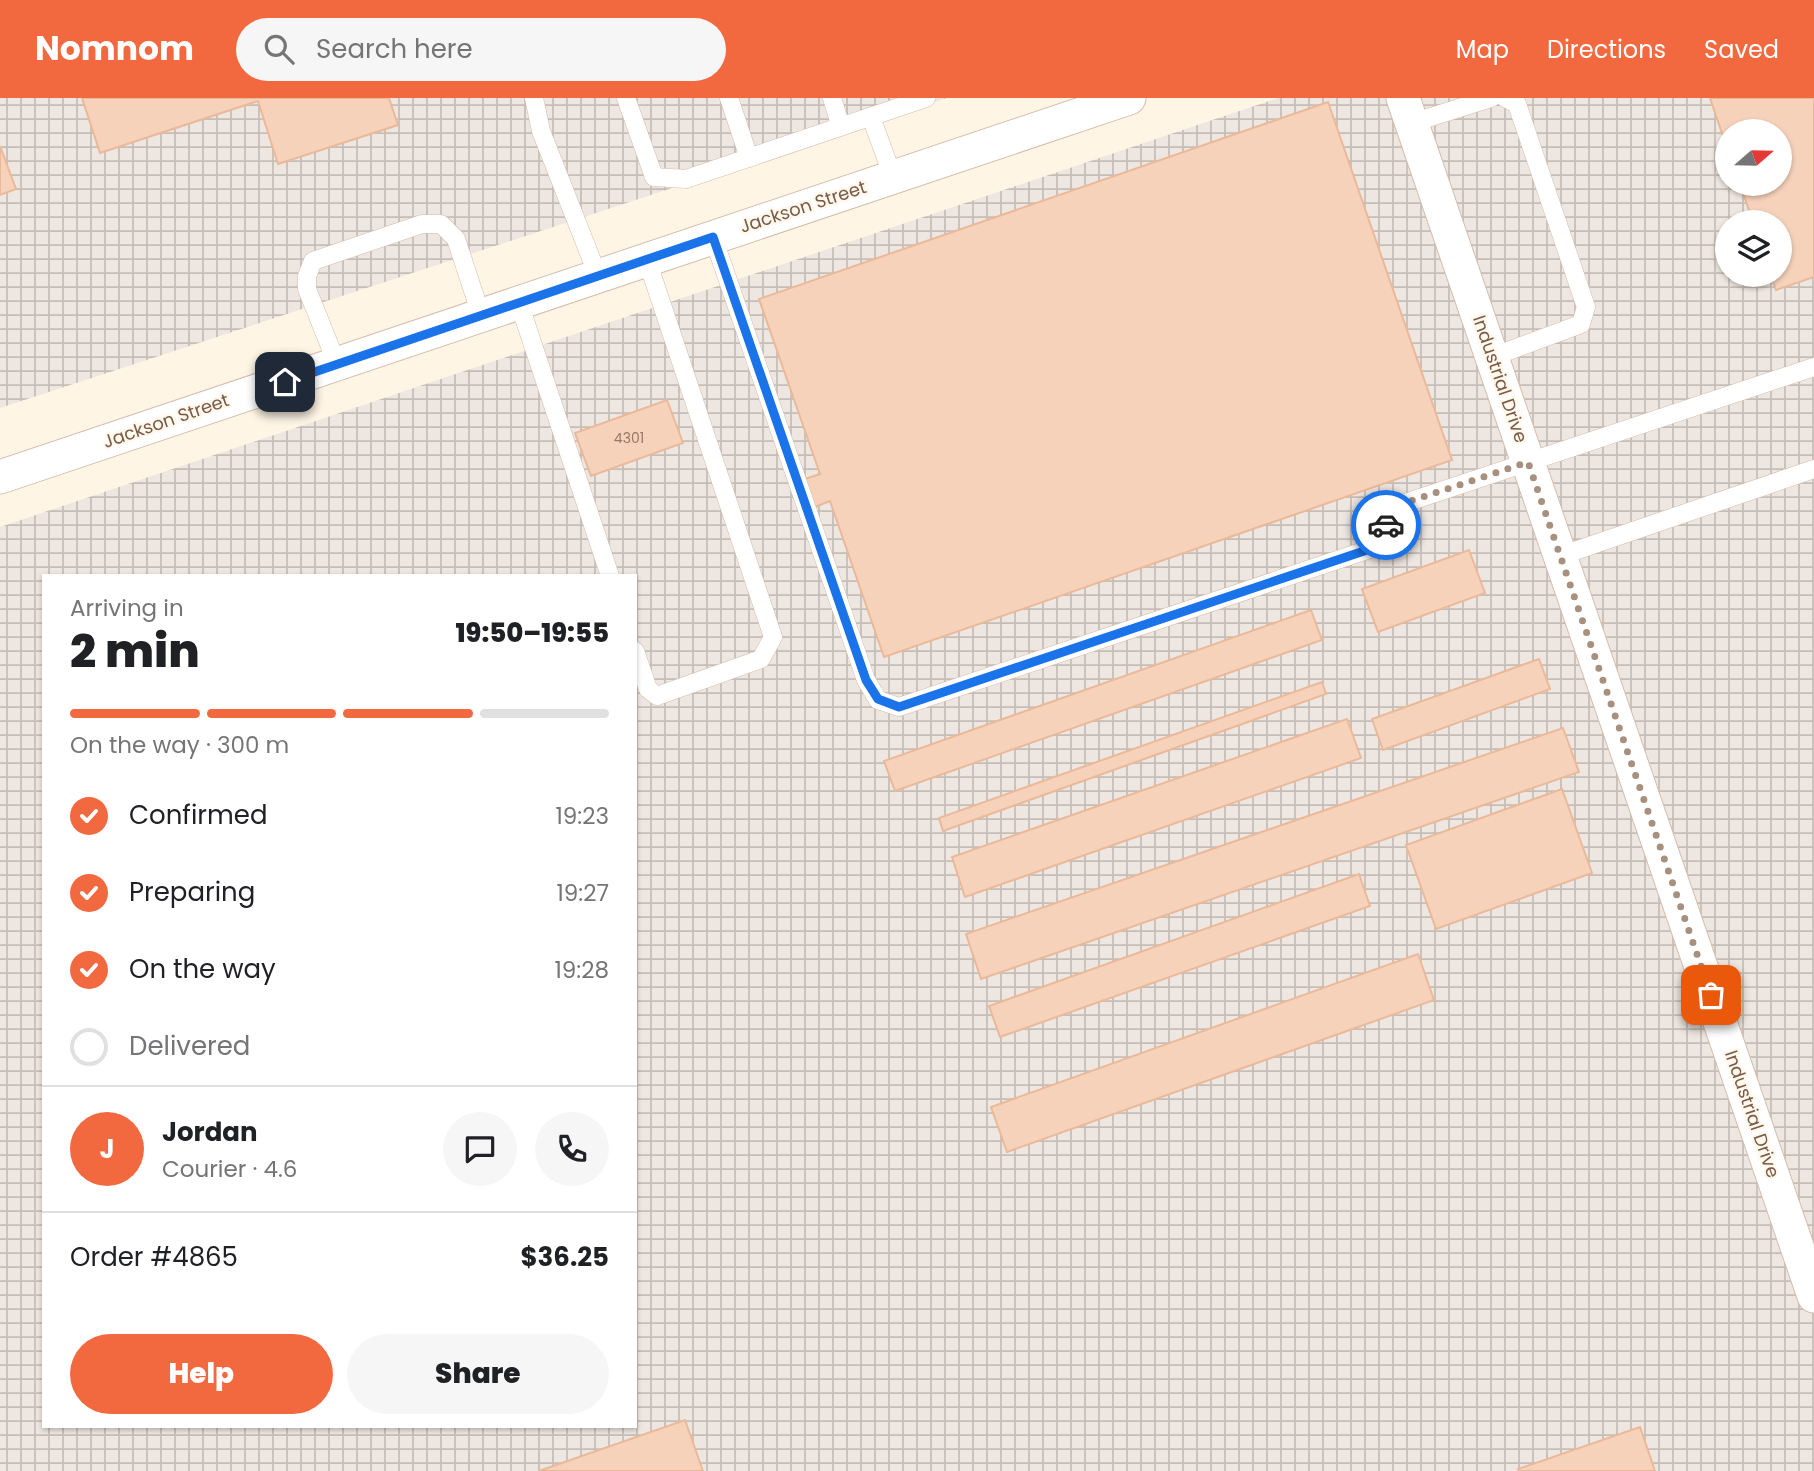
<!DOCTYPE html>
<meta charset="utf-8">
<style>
:root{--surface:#fff;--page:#f6f6f6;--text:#202124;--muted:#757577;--line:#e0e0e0;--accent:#f26940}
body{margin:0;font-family:Poppins,sans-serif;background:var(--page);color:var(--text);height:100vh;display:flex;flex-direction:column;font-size:26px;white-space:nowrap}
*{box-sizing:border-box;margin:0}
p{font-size:23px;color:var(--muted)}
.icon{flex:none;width:38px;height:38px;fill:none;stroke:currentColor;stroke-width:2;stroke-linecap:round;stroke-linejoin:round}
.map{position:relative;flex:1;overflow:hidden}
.details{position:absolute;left:42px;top:476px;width:595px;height:854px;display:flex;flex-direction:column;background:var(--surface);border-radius:0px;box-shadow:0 2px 5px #0004}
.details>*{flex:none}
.needle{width:46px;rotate:70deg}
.controls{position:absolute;left:1715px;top:21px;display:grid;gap:14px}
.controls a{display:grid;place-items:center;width:77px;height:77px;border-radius:50%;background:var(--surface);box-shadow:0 2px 5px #0004;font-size:35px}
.pin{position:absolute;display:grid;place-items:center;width:60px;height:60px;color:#fff;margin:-30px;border-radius:14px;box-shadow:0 4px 10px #0006}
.courier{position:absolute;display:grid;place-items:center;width:70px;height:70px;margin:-35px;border:5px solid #1a73e8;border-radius:50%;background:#fff;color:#222;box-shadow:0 2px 9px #0007}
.overview em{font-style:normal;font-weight:800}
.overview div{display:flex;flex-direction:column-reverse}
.overview{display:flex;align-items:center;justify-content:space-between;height:119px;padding:0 28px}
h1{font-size:46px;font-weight:800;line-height:52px}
.bar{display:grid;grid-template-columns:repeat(4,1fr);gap:10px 7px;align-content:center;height:84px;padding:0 28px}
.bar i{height:9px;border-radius:5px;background:var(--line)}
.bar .selected{background:var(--accent)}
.bar p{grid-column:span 4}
.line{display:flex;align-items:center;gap:18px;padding:0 28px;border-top:2px solid var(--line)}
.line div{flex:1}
.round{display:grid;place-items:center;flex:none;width:74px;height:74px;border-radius:37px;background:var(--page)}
ol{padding:0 28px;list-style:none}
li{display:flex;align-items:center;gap:21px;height:77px}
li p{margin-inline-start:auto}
li .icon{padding:7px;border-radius:50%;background:var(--accent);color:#fff;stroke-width:4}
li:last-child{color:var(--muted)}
li i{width:38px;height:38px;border:4px solid var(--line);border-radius:50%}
.action{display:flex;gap:14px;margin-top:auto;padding:14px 28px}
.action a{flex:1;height:80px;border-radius:42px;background:var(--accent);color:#fff;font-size:28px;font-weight:800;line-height:80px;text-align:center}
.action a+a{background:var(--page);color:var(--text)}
header{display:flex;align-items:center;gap:42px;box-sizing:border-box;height:98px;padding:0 35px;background:var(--accent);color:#fff}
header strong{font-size:33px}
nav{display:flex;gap:38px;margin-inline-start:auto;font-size:24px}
.search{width:490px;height:63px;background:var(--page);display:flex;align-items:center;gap:18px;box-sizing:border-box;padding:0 24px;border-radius:38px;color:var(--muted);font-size:26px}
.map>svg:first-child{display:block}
.industrial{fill:url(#industrial-grid);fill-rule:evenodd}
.building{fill:#f6d2ba;stroke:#eab999;stroke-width:2}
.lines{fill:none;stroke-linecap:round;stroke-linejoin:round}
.service-casing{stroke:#d4bead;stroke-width:19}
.minor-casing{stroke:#d4bead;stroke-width:35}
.service{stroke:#fff;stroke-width:18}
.minor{stroke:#fff;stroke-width:33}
.done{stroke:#a8907e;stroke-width:7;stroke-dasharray:0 12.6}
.route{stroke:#1a73e8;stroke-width:9}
.labels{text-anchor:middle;stroke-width:5;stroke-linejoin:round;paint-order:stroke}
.number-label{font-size:14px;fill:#997864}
.street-label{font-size:18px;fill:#7a5a47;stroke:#fff8ed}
</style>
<header>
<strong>Nomnom</strong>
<div class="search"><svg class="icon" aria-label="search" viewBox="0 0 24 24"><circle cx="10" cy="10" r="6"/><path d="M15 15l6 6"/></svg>Search here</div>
<nav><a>Map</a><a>Directions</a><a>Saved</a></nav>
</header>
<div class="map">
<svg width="1814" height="1373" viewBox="0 0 1814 1373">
<defs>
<pattern id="industrial-grid" width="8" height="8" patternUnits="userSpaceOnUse" patternTransform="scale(1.75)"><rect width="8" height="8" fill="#eee6e0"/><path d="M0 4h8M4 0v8" fill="none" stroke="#c6bdb7"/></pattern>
</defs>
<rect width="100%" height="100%" fill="#fef5e5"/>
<path class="industrial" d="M 0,0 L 947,0 L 0,310 Z
M 1278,0 L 1814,0 L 1814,1373 L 0,1373 L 0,429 ZM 1727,33 L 1780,33 L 1780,86 L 1727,86 ZM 1727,124 L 1780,124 L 1780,177 L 1727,177 ZM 44,478 L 635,478 L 635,1328 L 44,1328 Z"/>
<path class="building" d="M 82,0 L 389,0 L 398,27 L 278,66 L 258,3 L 100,55 Z
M 1710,0 L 1814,0 L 1814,179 L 1776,192 L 1771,177 L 1780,177 L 1780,124 L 1753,124 L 1740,86 L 1780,86 L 1780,33 L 1727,33 L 1727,50 Z
M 1328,4 L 1452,362 L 884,559 L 830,403 L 815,409 L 805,381 L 820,376 L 759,201 Z
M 0,48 L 16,91 L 0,97 Z
M 667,302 L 683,345 L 591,378 L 575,335 Z
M 1469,452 L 1485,495 L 1378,534 L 1362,491 Z
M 1311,512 L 1322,542 L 895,693 L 884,663 Z
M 1539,561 L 1550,591 L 1383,652 L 1372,621 Z
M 1322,584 L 1326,596 L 943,733 L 939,720 Z
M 1347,621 L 1361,660 L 965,799 L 952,759 Z
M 1563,630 L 1579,674 L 981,881 L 966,836 Z
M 1562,691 L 1592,775 L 1436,831 L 1406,747 Z
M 1359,776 L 1370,808 L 1000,939 L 989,908 Z
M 1418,856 L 1434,902 L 1007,1054 L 991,1009 Z
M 685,1322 L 703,1373 L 539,1373 Z
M 1640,1329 L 1655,1373 L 1519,1373 L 1518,1371 Z"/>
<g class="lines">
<defs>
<path id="service" d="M 534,0 L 541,33 L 598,178
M 626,0 L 654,79 L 686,81 L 926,0
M 729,0 L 749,60
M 832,0 L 841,29
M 871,19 L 893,79
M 1412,25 L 1491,0
M 713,139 L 866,582 L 878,602 L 899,609 L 1370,451 L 1399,407 L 1814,269
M 519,205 L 610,478
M 1492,259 L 1581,226 L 1586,209 L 1517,6 L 1505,0
M 337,266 L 307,191 L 307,178 L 313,163 L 422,126 L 441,126 L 456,141 L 481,217
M 1560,458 L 1814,371
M 635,553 L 648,591 L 657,598 L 761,561 L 773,539 L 647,162"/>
<path id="minor" d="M 1403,0 L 1814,1198
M 0,379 L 1129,0"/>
</defs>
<use href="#service" class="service-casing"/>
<use href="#minor" class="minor-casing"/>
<use href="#service" class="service"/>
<use href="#minor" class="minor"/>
</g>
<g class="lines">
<path class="done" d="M 1386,427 L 1399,407 L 1528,364 L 1711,897"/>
<path class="route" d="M 285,284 L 713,139 L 866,582 L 878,601 L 899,609 L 1370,451 L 1386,427"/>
</g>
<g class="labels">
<g class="number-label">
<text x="629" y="345">4301</text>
</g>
<g class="street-label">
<text transform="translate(803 109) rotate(-18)" y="6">Jackson Street</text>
<text transform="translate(1500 281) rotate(71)" y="6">Industrial Drive</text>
<text transform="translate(166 323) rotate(-19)" y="6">Jackson Street</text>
<text transform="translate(1752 1016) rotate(71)" y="6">Industrial Drive</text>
</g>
</g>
</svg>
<div class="controls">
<a><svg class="needle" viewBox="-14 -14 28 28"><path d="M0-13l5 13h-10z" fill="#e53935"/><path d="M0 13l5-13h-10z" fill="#757577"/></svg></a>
<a><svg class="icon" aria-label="layers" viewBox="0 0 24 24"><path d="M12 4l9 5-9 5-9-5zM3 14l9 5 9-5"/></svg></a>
</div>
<div class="pin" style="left:1711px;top:897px;background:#ea580c"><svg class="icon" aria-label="bag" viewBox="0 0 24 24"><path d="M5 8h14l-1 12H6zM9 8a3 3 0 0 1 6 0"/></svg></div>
<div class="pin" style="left:285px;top:284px;background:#1f2937"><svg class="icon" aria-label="home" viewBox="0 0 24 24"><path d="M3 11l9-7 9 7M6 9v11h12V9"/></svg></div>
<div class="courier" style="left:1386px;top:427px"><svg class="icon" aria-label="car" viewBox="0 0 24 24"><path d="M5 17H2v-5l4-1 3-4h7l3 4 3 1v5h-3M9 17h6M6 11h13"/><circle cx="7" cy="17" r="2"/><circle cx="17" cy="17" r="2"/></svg></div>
<section class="details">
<div class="overview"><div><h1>2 min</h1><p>Arriving in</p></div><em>19:50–19:55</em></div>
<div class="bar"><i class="selected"></i><i class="selected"></i><i class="selected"></i><i></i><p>On the way · 300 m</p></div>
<ol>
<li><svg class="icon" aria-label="check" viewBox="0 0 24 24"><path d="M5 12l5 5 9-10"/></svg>Confirmed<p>19:23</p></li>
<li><svg class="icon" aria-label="check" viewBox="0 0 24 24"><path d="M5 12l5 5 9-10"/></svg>Preparing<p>19:27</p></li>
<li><svg class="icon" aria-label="check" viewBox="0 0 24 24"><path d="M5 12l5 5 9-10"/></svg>On the way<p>19:28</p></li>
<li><i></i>Delivered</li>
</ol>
<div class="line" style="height:126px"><b class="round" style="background:var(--accent);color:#fff">J</b><div><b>Jordan</b><p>Courier · 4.6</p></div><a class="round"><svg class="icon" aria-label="chat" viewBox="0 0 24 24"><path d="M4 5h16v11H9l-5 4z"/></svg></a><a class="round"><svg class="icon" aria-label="phone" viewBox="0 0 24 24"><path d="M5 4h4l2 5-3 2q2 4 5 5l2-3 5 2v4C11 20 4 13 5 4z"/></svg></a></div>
<div class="line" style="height:91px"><div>Order #4865</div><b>$36.25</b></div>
<div class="action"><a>Help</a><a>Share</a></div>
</section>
</div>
